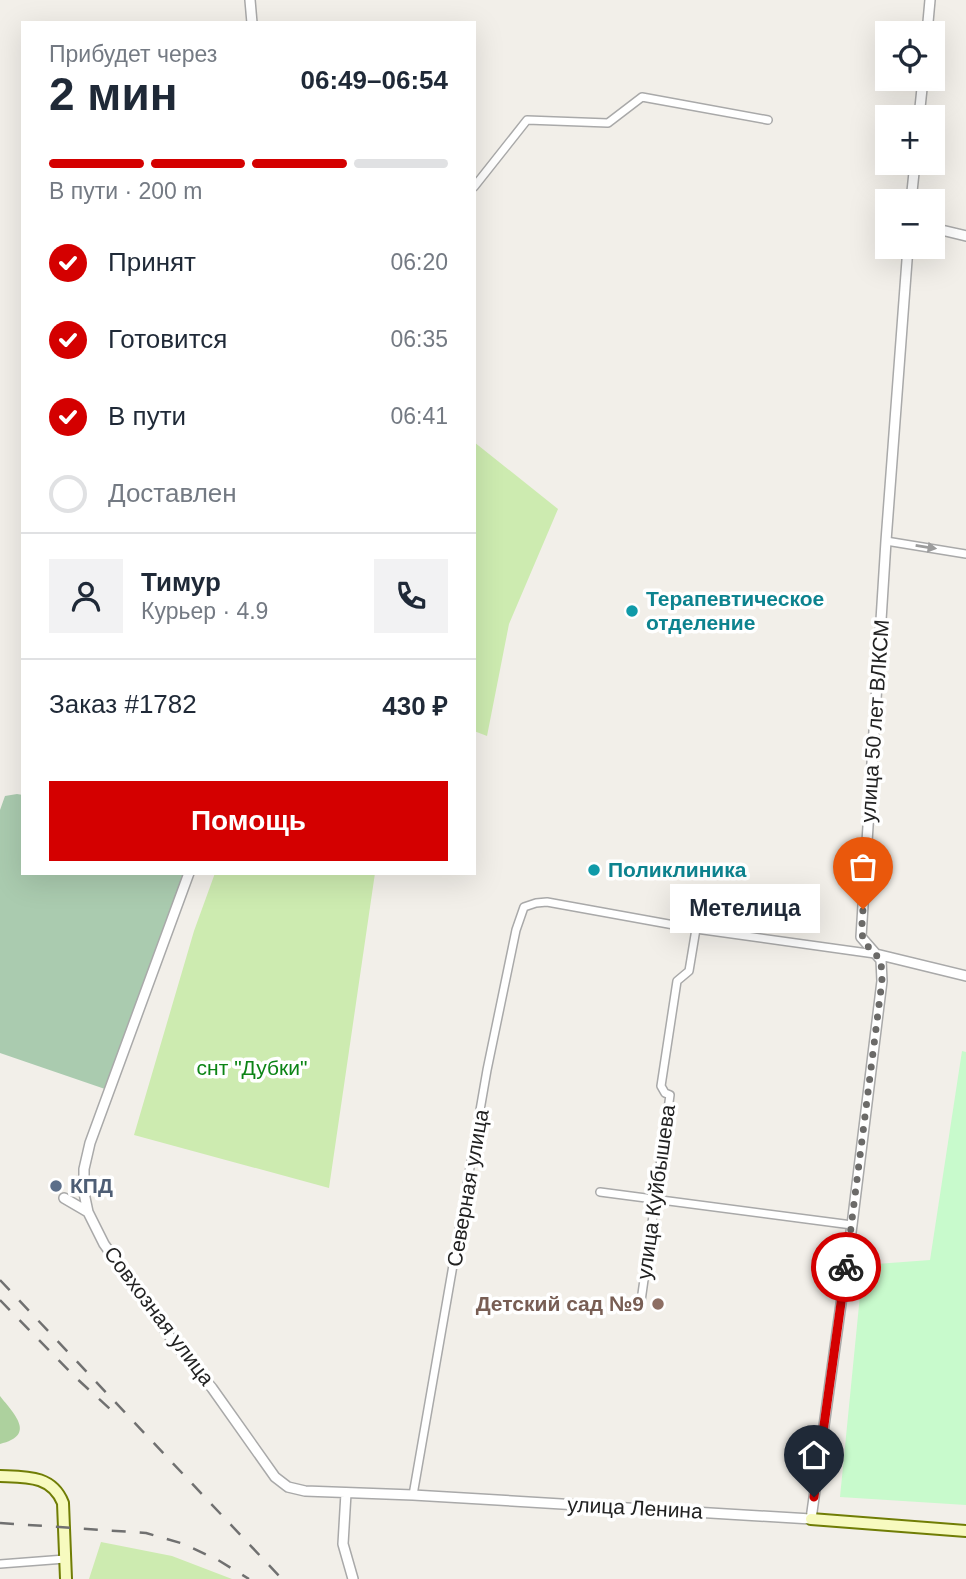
<!DOCTYPE html>
<html lang="ru">
<meta charset="utf-8">
<style>
:root{--surface:#fff;--page:#f2f2f3;--text:#1f2937;--muted:#747a83;--line:#e0e1e3;--accent:#d40000}
body{margin:0;font-family:Arial,sans-serif;background:var(--page);color:var(--text);height:100vh;display:flex;flex-direction:column;font-size:26px;white-space:nowrap}
*{box-sizing:border-box;margin:0}
p{font-size:23px;color:var(--muted)}
.icon{flex:none;width:38px;height:38px;fill:none;stroke:currentColor;stroke-width:2;stroke-linecap:round;stroke-linejoin:round}
.map{position:relative;flex:1;overflow:hidden}
.panel{position:absolute;left:21px;top:21px;width:455px;height:854px;display:flex;flex-direction:column;background:var(--surface);border-radius:0px;box-shadow:0 7px 28px #0002}
.panel>*{flex:none}
.buttons{position:absolute;left:875px;top:21px;display:grid;gap:14px}
.buttons a{display:grid;place-items:center;width:70px;height:70px;border-radius:0px;background:var(--surface);box-shadow:0 7px 28px #0002;font-size:35px}
.pin{position:absolute;display:grid;place-items:center;width:60px;height:60px;color:#fff;margin:-72px -30px;border-radius:50% 50% 50% 0;rotate:-45deg;box-shadow:0 0 7px #0007}
.pin .icon{rotate:45deg}
.courier{position:absolute;display:grid;place-items:center;width:70px;height:70px;margin:-35px;border:5px solid #d40000;border-radius:50%;background:#fff;color:#222;box-shadow:0 2px 9px #0007}
.bubble{position:absolute;height:49px;border-radius:0px;background:var(--surface);box-shadow:0 7px 28px #0002;font-size:23px;font-weight:600;line-height:49px;text-align:center}
.head em{font-style:normal;font-weight:600}
.head div{display:flex;flex-direction:column-reverse}
.head{display:flex;align-items:center;justify-content:space-between;height:119px;padding:0 28px}
h1{font-size:46px;font-weight:600;line-height:52px}
.bar{display:grid;grid-template-columns:repeat(4,1fr);gap:10px 7px;align-content:center;height:84px;padding:0 28px}
.bar i{height:9px;border-radius:5px;background:var(--line)}
.bar .selected{background:var(--accent)}
.bar p{grid-column:span 4}
.line{display:flex;align-items:center;gap:18px;padding:0 28px;border-top:2px solid var(--line)}
.line div{flex:1}
.round{display:grid;place-items:center;flex:none;width:74px;height:74px;border-radius:0px;background:var(--page)}
ol{padding:0 28px;list-style:none}
li{display:flex;align-items:center;gap:21px;height:77px}
li p{margin-inline-start:auto}
li .icon{padding:7px;border-radius:50%;background:var(--accent);color:#fff;stroke-width:4}
li:last-child{color:var(--muted)}
li i{width:38px;height:38px;border:4px solid var(--line);border-radius:50%}
.button{display:flex;gap:14px;margin-top:auto;padding:14px 28px}
.button a{flex:1;height:80px;border-radius:0px;background:var(--accent);color:#fff;font-size:28px;font-weight:600;line-height:80px;text-align:center}
.map>svg:first-child{display:block}
.grass{fill:#cdebb0}
.forest{fill:#add19e}
.cemetery{fill:#aacbaf}
.park{fill:#c8facc}
.lines{fill:none;stroke-linecap:round;stroke-linejoin:round}
.minor-casing{stroke:#a9a9a9;stroke-width:10}
.tertiary-casing{stroke:#a9a9a9;stroke-width:12}
.secondary-casing{stroke:#707d05;stroke-width:14}
.minor{stroke:#fff;stroke-width:7}
.tertiary{stroke:#fff;stroke-width:9}
.secondary{stroke:#f7fabf;stroke-width:10}
.rail{stroke:#707070;stroke-width:2.5;stroke-dasharray:14 14;stroke-linecap:butt}
.oneway{fill:#9c9c9c}
.done{stroke:#6b6a68;stroke-width:7;stroke-dasharray:0 12.6}
.route{stroke:#d40000;stroke-width:9}
.culture-dot{fill:#0f9aa8;stroke:#fff;stroke-width:2.5}
.service-dot{fill:#5c6f8a;stroke:#fff;stroke-width:2.5}
.education-dot{fill:#8d6e63;stroke:#fff;stroke-width:2.5}
.labels{text-anchor:middle;stroke-width:7;stroke-linejoin:round;paint-order:stroke}
.culture-label{font-size:21px;font-weight:bold;fill:#0d838f;stroke:#fff;text-anchor:start}
.street-label{font-size:21px;fill:#222;stroke:#fff}
.park-label{font-size:21px;fill:#0c8416;stroke:#fff}
.service-label{font-size:21px;font-weight:bold;fill:#4e5e75;stroke:#fff;text-anchor:start}
.education-label{font-size:21px;font-weight:bold;fill:#785e54;stroke:#fff;text-anchor:end}
</style>
<div class="map">
<svg width="966" height="1579" viewBox="0 0 966 1579">
<rect width="100%" height="100%" fill="#f2efe9"/>
<path class="grass" d="M 474,442 L 558,509 L 509,624 L 487,736 L 474,731 Z
M 215,873 L 375,873 L 329,1188 L 134,1135 L 194,931 Z
M 101,1542 L 172,1556 L 232,1579 L 89,1579 Z"/>
<path class="forest" d="M 0,1396 C 14,1414 37,1435 0,1444 Z"/>
<path class="cemetery" d="M 17,794 L 23,795 L 23,873 L 185,873 L 105,1089 L 0,1053 L 0,810 L 5,796 Z"/>
<path class="park" d="M 962,1051 L 966,1052 L 966,1505 L 840,1497 L 863,1265 L 930,1260 Z"/>
<g class="lines">
<defs>
<path id="minor" d="M 474,187 L 527,120 L 608,123 L 642,97 L 768,120
M 886,541 L 966,554
M 600,1192 L 852,1225
M 641,1301 L 670,1095 L 665,1093 L 661,1086 L 677,981 L 689,971 L 696,929
M 413,1495 L 487,1070 L 516,930 L 524,907 L 536,903 L 547,902 L 696,929 L 875,954
M 0,1564 L 65,1559"/>
<path id="tertiary" d="M 250,0 L 252,23
M 927,33 L 930,0
M 919,117 L 923,79
M 911,201 L 915,163
M 933,228 L 966,236
M 189,873 L 90,1143 L 84,1169 L 84,1193 L 88,1212 L 104,1244 L 175,1344 L 212,1388 L 275,1477 L 288,1487 L 305,1491 L 413,1495 L 811,1519 L 852,1225 L 882,981 L 881,960 L 861,937 L 886,541 L 908,247
M 876,954 L 966,976
M 64,1198 L 88,1212
M 346,1493 L 343,1544 L 353,1579"/>
<path id="secondary" d="M 0,1476 C 26,1477 52,1475 63,1503 L 66,1579
M 811,1519 L 966,1531"/>
</defs>
<use href="#minor" class="minor-casing"/>
<use href="#tertiary" class="tertiary-casing"/>
<use href="#secondary" class="secondary-casing"/>
<use href="#minor" class="minor"/>
<use href="#tertiary" class="tertiary"/>
<use href="#secondary" class="secondary"/>
<path class="rail" d="M 0,1280 L 282,1579
M 0,1300 L 74,1376 L 110,1409
M 0,1523 L 146,1533 L 184,1544 L 218,1560 L 249,1579"/>
</g>
<defs><path id="oneway-solid" d="M-6-.8H1V-3.2L6.5 0L1 3.2V.8H-6Z" transform="scale(1.75)"/></defs>
<use class="oneway" href="#oneway-solid" transform="translate(926 547) rotate(9)"/>
<g class="lines">
<path class="done" d="M 846,1267 L 882,981 L 881,960 C 859,938 861,940 863,909"/>
<path class="route" d="M 814,1497 L 846,1267"/>
</g>
<g class="culture-dot">
<circle cx="632" cy="611" r="7"/>
<circle cx="594" cy="870" r="7"/>
</g>
<circle class="service-dot" cx="56" cy="1186" r="7"/>
<circle class="education-dot" cx="658" cy="1304" r="7"/>
<g class="labels">
<g class="culture-label">
<text x="646" y="606">Терапевтическое<tspan x="646" dy="24">отделение</tspan></text>
<text x="608" y="877">Поликлиника</text>
</g>
<g class="street-label">
<text transform="translate(875 721) rotate(-86)" y="7">улица 50 лет ВЛКСМ</text>
<text transform="translate(468 1188) rotate(-80)" y="7">Северная улица</text>
<text transform="translate(656 1192) rotate(-82)" y="7">улица Куйбышева</text>
<text transform="translate(159 1316) rotate(53)" y="7">Совхозная улица</text>
<text transform="translate(635 1508) rotate(3)" y="7">улица Ленина</text>
</g>
<g class="park-label">
<text x="252" y="1075">снт "Дубки"</text>
</g>
<g class="service-label">
<text x="70" y="1193">КПД</text>
</g>
<g class="education-label">
<text x="644" y="1311">Детский сад №9</text>
</g>
</g>
</svg>
<div class="buttons">
<a><svg class="icon" aria-label="locate" viewBox="0 0 24 24"><circle cx="12" cy="12" r="6"/><path d="M12 2v4M12 18v4M2 12h4M18 12h4"/></svg></a>
<a>+</a>
<a>−</a>
</div>
<div class="pin" style="left:863px;top:909px;background:#ea580c"><svg class="icon" aria-label="bag" viewBox="0 0 24 24"><path d="M5 8h14l-1 12H6zM9 8a3 3 0 0 1 6 0"/></svg></div>
<div class="pin" style="left:814px;top:1497px;background:#1f2937"><svg class="icon" aria-label="home" viewBox="0 0 24 24"><path d="M3 11l9-7 9 7M6 9v11h12V9"/></svg></div>
<div class="courier" style="left:846px;top:1267px"><svg class="icon" aria-label="bike" viewBox="0 0 24 24"><circle cx="6" cy="16" r="4"/><circle cx="18" cy="16" r="4"/><path d="M6 16l4-8h5l3 8M10 8l3 8H6M13 5h3"/></svg></div>
<div class="bubble" style="left:670px;top:884px;width:150px">Метелица</div>
<section class="panel">
<div class="head"><div><h1>2 мин</h1><p>Прибудет через</p></div><em>06:49–06:54</em></div>
<div class="bar"><i class="selected"></i><i class="selected"></i><i class="selected"></i><i></i><p>В пути · 200 m</p></div>
<ol>
<li><svg class="icon" aria-label="check" viewBox="0 0 24 24"><path d="M5 12l5 5 9-10"/></svg>Принят<p>06:20</p></li>
<li><svg class="icon" aria-label="check" viewBox="0 0 24 24"><path d="M5 12l5 5 9-10"/></svg>Готовится<p>06:35</p></li>
<li><svg class="icon" aria-label="check" viewBox="0 0 24 24"><path d="M5 12l5 5 9-10"/></svg>В пути<p>06:41</p></li>
<li><i></i>Доставлен</li>
</ol>
<div class="line" style="height:126px"><a class="round"><svg class="icon" aria-label="person" viewBox="0 0 24 24"><circle cx="12" cy="8" r="4"/><path d="M4 21q1-7 8-7t8 7"/></svg></a><div><b>Тимур</b><p>Курьер · 4.9</p></div><a class="round"><svg class="icon" aria-label="phone" viewBox="0 0 24 24"><path d="M5 4h4l2 5-3 2q2 4 5 5l2-3 5 2v4C11 20 4 13 5 4z"/></svg></a></div>
<div class="line" style="height:91px"><div>Заказ #1782</div><b>430 ₽</b></div>
<div class="button"><a>Помощь</a></div>
</section>
</div>
